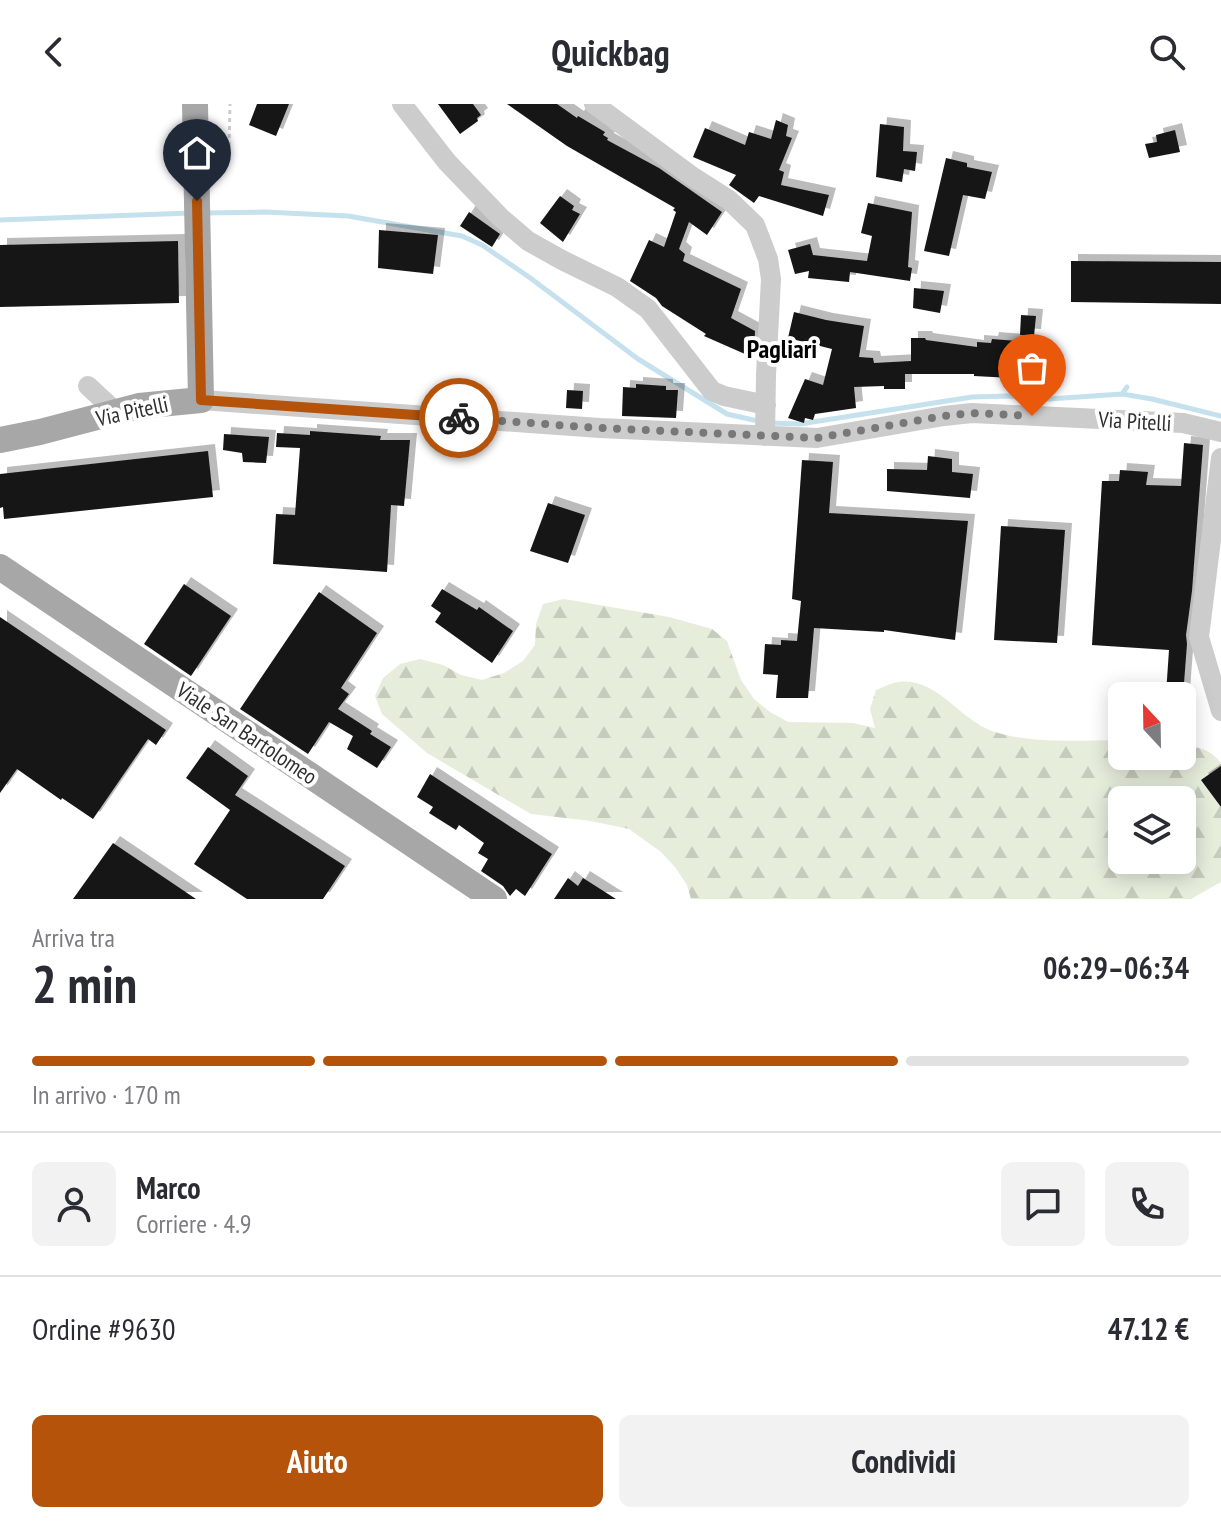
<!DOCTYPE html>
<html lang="it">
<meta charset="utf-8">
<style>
:root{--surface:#fff;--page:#f2f2f3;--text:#2b2b33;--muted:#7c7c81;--line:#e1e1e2;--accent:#b45309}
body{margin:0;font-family:"PT Sans Narrow",sans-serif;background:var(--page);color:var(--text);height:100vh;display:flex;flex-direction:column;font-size:30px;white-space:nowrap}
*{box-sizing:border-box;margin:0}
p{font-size:26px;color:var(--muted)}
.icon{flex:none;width:44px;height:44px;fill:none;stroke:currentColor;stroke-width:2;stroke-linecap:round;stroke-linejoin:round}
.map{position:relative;height:795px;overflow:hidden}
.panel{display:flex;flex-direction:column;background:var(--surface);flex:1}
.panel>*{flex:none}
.needle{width:52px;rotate:338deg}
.fabs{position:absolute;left:1108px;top:578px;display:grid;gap:16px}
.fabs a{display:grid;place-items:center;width:88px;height:88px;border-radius:12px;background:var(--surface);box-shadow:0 4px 20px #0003;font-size:40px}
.pin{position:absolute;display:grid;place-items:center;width:68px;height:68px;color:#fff;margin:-82px -34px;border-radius:50% 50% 50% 0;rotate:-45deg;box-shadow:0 0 8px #0007}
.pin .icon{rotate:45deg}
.courier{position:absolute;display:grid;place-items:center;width:80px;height:80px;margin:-40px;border:6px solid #b45309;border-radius:50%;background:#fff;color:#222;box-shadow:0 2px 10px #0007}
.summary em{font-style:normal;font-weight:800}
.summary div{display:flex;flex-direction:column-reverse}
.summary{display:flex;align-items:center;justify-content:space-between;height:136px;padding:0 32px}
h1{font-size:52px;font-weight:800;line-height:60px}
.bar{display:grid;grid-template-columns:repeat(4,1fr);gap:12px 8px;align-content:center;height:96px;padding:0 32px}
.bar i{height:10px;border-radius:6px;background:var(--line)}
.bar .active{background:var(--accent)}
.bar p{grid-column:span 4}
.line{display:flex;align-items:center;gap:20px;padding:0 32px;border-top:2px solid var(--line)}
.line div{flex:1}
.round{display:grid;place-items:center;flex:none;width:84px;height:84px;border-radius:12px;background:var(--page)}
.button{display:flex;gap:16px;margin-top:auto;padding:16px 32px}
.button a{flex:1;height:92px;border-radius:12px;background:var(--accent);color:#fff;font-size:32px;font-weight:800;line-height:92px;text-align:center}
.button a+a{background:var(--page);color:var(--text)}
header{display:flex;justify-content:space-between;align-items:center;height:104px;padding:0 32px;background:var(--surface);font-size:36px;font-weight:800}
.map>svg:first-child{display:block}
.forest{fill:url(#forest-firs);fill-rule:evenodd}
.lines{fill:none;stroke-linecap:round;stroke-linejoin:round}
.stream{stroke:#c6e1ee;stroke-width:5}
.building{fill:#161616;filter:url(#shadow)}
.path{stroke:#ccc;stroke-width:3;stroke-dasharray:4 4;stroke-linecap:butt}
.minor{stroke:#ccc;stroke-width:20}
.major{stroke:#a7a7a7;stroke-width:26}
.done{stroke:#787878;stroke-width:8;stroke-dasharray:0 14.4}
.route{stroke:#b45309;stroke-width:10}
.labels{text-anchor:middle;stroke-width:8;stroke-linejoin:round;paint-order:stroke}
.street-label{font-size:22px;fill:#2f2f2f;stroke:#fff}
.quarter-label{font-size:26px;font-weight:bold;fill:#000;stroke:#fff}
</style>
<header><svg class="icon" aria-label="back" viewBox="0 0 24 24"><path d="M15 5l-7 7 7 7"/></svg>Quickbag<svg class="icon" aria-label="search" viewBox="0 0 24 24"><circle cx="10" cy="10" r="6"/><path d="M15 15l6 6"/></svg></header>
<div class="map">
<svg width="1221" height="795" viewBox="0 0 1221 795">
<defs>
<pattern id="forest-firs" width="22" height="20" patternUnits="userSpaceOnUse" patternTransform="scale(2)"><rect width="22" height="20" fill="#e6eddb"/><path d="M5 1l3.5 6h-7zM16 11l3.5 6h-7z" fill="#c6ccbc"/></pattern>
<filter id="shadow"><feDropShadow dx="7" dy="-7" stdDeviation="0" flood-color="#0004"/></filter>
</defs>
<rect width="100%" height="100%" fill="#fff"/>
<path class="forest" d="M 564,495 L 669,513 L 712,525 L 727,537 L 741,576 L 754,595 L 770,608 L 788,618 L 853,619 L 875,624 L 870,605 L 876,586 C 882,584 888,580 894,579 C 934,569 958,615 992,627 C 1033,641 1079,636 1122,636 L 1122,652 L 1182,652 L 1182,641 C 1199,643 1210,645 1221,659 L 1221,778 L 1191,795 L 691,795 L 687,781 L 675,763 L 661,748 L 629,725 L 591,717 L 531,710 L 427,649 L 382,610 L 375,592 L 383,574 L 400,560 L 420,555 L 443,561 L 461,571 L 482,576 L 504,569 L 523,557 L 535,541 L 536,520 L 543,500 ZM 1122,696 L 1182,696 L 1182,756 L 1122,756 Z"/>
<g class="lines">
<path class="stream" d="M 205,109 L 265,108 L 348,112 L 462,132 L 482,141 L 529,173 L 638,255 L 727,310 L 762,318
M 0,116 L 191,109
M 1122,290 L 1127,283
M 772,319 L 800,320 L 972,293 L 1008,292 L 1049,295 L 1122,290 L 1152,295 L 1221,312"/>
</g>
<path class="building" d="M 257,0 L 289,0 L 276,32 L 249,21 Z
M 438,0 L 473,0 L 481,11 L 477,14 L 478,17 L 460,30 Z
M 507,0 L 557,0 L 577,14 L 578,12 L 605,28 L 603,31 L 608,34 L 607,36 L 659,64 L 722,108 L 707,131 L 689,118 L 679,145 L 685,150 L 683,157 L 741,185 L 731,214 L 755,227 L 754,254 L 704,232 L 706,230 L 662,202 L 656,194 L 630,177 L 649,136 L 664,143 L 676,108 L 673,106 L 675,104 L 567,42 Z
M 776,16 L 788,21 L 786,32 L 792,34 L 779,66 L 784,68 L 781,81 L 829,91 L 823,112 L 759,92 L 754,99 L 729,81 L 736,71 L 693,53 L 705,24 L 745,41 L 749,28 L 771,35 Z
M 880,20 L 904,23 L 903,47 L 917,48 L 915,67 L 904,65 L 902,78 L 876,73 Z
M 1175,26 L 1180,48 L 1149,54 L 1145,40 L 1157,38 L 1156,31 Z
M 946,54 L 967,59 L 967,63 L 992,68 L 985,95 L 963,91 L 949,152 L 924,147 Z
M 560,92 L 574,102 L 572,106 L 580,110 L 563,138 L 540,119 Z
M 868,99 L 912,108 L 908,163 L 912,164 L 910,177 L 850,168 L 849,178 L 808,174 L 809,167 L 795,170 L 788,146 L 810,140 L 813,151 L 867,157 L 872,132 L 861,129 Z
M 469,108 L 500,130 L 492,143 L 460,122 Z
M 379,126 L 438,131 L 433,170 L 378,164 Z
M 178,137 L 179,199 L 0,203 L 0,141 Z
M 1071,157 L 1221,158 L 1221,200 L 1071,198 Z
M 914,184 L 944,187 L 940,209 L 913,204 Z
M 794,208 L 826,216 L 864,222 L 859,253 L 873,254 L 874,259 L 911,257 L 911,234 L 925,234 L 926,236 L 977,243 L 977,238 L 991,239 L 992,235 L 1017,237 L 1012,274 L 974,272 L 974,270 L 905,270 L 905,285 L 884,285 L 884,282 L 854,283 L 856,304 L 815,310 L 813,316 L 805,314 L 804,319 L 788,314 L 805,275 L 823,281 L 832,245 L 788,234 Z
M 1021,211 L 1036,212 L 1034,232 L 1020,231 Z
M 636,280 L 666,282 L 666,286 L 678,286 L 676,314 L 622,312 L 623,283 L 636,284 Z
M 567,286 L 583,287 L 582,305 L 566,304 Z
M 310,327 L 381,332 L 380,336 L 410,336 L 404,402 L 391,401 L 387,468 L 273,460 L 276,410 L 295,411 L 300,344 L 276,343 L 277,329 L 310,331 Z
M 224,330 L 269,333 L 266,359 L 243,358 L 242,349 L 223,346 Z
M 1184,339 L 1203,341 L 1192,487 L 1186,531 L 1187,540 L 1183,592 L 1166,590 L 1169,546 L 1092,541 L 1102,377 L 1119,377 L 1120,366 L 1148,368 L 1146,381 L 1181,382 Z
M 208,347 L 213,393 L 4,415 L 3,403 L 0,404 L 0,370 Z
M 928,352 L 952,355 L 952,368 L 973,370 L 970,394 L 887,387 L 887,365 L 927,366 Z
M 802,356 L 833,358 L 829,409 L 968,417 L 955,536 L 884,526 L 884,528 L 814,524 L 808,594 L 776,594 L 778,571 L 763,570 L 765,540 L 781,541 L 781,536 L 797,537 L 801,497 L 792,495 Z
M 548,399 L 585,411 L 568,459 L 530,447 Z
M 1001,422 L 1065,426 L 1057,539 L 994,536 Z
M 184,480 L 231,512 L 191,572 L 144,540 Z
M 442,485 L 477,506 L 479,503 L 513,527 L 492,559 L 435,518 L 441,509 L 431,502 Z
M 319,488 L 377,529 L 341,584 L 349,590 L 338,605 L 372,627 L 370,630 L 391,643 L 377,664 L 347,645 L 353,632 L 329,618 L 308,650 L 240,605 Z
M 0,513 L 166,626 L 156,641 L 148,635 L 93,715 L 62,694 L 61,696 L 17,665 L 0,689 Z
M 208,643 L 248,672 L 235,691 L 345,762 L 323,795 L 247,795 L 194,760 L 230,706 L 186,674 Z
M 1221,662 L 1221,703 L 1201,676 Z
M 430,670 L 552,750 L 525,792 L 516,785 L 510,792 L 503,782 L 481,767 L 488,755 L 478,749 L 484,739 L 459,721 L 456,726 L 429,709 L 433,703 L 417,693 Z
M 113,739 L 196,795 L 73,795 Z
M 568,774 L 578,782 L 583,774 L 616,795 L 554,795 Z"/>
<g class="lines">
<path class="path" d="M 229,42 L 230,0"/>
<path class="minor" d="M 402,0 L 447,58 L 500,113 L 528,137 L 562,156 L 617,183 L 648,205 L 712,287 L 724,292 L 766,301
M 594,0 L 693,73 L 729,96 L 755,121 L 768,155 L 771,175 L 766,271 L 765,332
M 88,282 L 116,308
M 201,296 L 600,324 L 817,334 L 944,312 L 972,309 L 1183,319 L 1221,328
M 1221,354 L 1199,533 L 1221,607"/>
<path class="major" d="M 0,336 L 40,328 L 139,302 L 201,296 L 195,0
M 0,463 L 494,795"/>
</g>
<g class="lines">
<path class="done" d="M 459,314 L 600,324 L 817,334 L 944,312 L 972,309 L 1032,312"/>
<path class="route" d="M 197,97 L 201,296 L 459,314"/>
</g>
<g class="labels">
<g class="street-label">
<text transform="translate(132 307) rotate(-12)" y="8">Via Pitelli</text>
<text transform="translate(1135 317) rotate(3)" y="8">Via Pitelli</text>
<text transform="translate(247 629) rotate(34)" y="8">Viale San Bartolomeo</text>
</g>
<g class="quarter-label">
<text x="782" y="254">Pagliari</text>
</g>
</g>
</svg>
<div class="fabs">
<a><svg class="needle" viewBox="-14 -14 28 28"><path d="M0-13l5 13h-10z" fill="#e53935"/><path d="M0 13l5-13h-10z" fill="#7c7c81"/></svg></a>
<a><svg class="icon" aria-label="layers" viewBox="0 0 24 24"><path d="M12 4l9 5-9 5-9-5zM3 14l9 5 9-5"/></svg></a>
</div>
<div class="pin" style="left:1032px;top:312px;background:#ea580c"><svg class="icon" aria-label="bag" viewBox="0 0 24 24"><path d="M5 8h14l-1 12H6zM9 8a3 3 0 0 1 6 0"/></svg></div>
<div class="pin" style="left:197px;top:97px;background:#1f2937"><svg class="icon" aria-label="home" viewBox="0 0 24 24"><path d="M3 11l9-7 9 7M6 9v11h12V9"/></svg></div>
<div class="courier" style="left:459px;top:314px"><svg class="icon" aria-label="bike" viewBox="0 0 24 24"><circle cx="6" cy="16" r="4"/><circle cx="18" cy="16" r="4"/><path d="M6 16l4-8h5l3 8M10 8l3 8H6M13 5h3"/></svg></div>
</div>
<section class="panel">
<div class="summary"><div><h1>2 min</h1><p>Arriva tra</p></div><em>06:29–06:34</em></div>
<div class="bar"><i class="active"></i><i class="active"></i><i class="active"></i><i></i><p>In arrivo · 170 m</p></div>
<div class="line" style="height:144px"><a class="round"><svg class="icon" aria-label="person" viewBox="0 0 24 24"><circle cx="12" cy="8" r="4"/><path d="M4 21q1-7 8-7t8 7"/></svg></a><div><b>Marco</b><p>Corriere · 4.9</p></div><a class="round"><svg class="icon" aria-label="chat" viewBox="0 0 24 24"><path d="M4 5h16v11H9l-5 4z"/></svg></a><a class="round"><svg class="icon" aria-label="phone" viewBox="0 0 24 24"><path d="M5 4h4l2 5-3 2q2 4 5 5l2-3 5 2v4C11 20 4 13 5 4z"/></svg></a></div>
<div class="line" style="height:104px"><div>Ordine #9630</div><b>47.12 €</b></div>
<div class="button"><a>Aiuto</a><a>Condividi</a></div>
</section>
